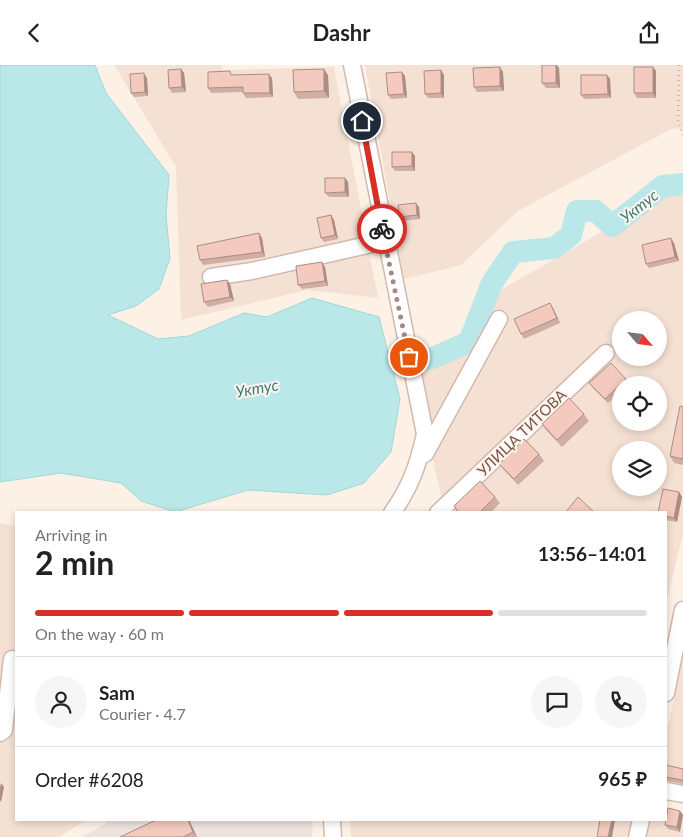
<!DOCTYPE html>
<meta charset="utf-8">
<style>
:root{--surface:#fff;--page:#f6f6f6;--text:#222;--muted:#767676;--line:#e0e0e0;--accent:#d93025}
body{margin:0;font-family:Lato,sans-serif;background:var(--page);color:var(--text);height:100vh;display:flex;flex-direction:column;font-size:19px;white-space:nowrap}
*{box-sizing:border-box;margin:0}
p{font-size:16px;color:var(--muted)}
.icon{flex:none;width:28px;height:28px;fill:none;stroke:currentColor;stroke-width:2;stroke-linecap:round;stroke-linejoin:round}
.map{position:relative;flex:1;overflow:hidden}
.side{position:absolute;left:15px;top:446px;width:652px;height:310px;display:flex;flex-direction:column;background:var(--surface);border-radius:0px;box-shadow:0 2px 8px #0003}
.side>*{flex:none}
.needle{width:32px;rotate:118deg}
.buttons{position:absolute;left:612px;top:246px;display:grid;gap:10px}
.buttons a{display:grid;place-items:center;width:55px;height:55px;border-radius:50%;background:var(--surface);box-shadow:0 2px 8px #0003;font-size:25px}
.pin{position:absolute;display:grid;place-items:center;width:42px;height:42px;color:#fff;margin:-21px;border:2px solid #fff;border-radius:50%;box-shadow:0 1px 5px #0007}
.courier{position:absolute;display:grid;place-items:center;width:50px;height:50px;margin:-25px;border:4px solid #d93025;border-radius:50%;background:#fff;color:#222;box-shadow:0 1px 6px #0007}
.overview em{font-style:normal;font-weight:700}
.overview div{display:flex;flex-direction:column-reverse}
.overview{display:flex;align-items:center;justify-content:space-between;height:85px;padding:0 20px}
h1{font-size:32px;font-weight:700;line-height:38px}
.bar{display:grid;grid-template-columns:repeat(4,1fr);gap:8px 5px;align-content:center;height:60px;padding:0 20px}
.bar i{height:6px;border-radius:4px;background:var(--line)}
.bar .selected{background:var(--accent)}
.bar p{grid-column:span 4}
.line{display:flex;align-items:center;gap:12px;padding:0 20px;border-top:1px solid var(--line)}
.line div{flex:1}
.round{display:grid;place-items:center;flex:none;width:52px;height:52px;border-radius:26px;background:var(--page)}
header{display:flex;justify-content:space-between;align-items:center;height:65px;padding:0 20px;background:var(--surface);font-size:22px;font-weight:700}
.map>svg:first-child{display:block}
.residential{fill:#f5e1d4;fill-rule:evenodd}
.industrial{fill:#ede4e0}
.water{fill:#bae7e7;stroke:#a0d8d9}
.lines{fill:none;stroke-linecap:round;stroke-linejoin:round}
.river{stroke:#bae7e7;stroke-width:22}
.minor-casing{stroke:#d1b9ae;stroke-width:19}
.path{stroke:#d8ada0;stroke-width:2.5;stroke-dasharray:1 4;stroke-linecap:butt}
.minor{stroke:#fff;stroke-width:16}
.wall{fill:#d1aea3}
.shaded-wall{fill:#aa8d84}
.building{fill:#f3cabd;stroke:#aa8d84}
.done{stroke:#a68a81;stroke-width:5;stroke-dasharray:0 9}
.route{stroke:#d93025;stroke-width:6}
.labels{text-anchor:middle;stroke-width:4;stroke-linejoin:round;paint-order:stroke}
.street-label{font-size:15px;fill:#77534a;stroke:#fff5ed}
.water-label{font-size:16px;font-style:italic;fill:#3d7b7c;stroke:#fff5ed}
</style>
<header><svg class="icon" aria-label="back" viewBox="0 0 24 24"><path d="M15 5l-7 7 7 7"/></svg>Dashr<svg class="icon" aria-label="share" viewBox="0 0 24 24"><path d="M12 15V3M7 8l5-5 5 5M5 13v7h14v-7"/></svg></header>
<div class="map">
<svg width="683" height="772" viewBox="0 0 683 772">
<rect width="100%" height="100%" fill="#fdf1e6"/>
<path class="residential" d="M 114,0 L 222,0 L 223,5 L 334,2 L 378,233 L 307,225 L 181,255 L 176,102 Z
M 365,0 L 683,0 L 683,65 L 673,63 L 518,146 L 461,200 L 404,214 Z
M 683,120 L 683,469 L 666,539 L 666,448 L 445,447 L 433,395 L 422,299 L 473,267 L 492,230 ZM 621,255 L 659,255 L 659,292 L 621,292 ZM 621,320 L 659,320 L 659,358 L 621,358 ZM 621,385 L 659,385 L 659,422 L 621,422 Z
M 0,458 L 16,461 L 16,755 L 86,755 L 59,772 L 0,772 Z
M 683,592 L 683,714 L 666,710 L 666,669 Z
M 666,745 L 683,748 L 683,772 L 351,772 L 350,755 L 666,755 Z"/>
<path class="industrial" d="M 107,755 L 313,755 L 312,772 L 81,772 L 107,758 Z"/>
<path class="water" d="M 0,0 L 95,0 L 106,28 L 169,110 L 166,150 L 170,193 L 159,224 L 136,241 L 108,250 L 158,274 L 189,271 L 244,248 L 267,252 L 312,233 L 379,252 L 400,334 L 391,387 L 364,418 L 327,430 L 248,425 L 175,447 L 141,436 L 121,418 L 61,408 L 0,417 Z"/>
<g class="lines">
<path class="river" d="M 363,304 L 433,293 L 469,277 L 492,218 L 513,187 L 554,183 L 571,170 L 577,146 L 596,146 L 612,161 L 663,121 L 683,119"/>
<defs>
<path id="minor" d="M 352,0 L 425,369 C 418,400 411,421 392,448
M 211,212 L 252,206 L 385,176
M 425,389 L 499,254
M 438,448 L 606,288
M 666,628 L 683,545
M 0,668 L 4,665 L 12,594
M 666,726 L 683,729
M 332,755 L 333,772
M 637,772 L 641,755"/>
</defs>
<use href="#minor" class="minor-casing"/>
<path class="path" d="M 679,0 L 678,56 L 683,70"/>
<use href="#minor" class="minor"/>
</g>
<path class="wall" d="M 653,2 L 656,6 L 656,33 L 637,33 L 634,28 Z
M 559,3 L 560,23 L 546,23 L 542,18 Z
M 181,4 L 184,8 L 186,27 L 172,28 L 169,23 Z
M 441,5 L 444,10 L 444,33 L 428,33 L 425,29 Z
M 402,7 L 405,11 L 407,33 L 391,34 L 388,30 Z
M 503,7 L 504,26 L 477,27 L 474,22 Z
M 233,10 L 272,13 L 273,32 L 246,33 L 243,28 L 243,27 L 211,28 L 208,23 Z
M 328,10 L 329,33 L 298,34 L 294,27 Z
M 607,10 L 610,14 L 611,33 L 584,34 L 581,30 Z
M 147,13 L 148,31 L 134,32 L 131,28 Z
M 412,87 L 415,91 L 415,106 L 395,106 L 392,102 Z
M 345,113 L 348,117 L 349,132 L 329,132 L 325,128 Z
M 419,142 L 420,154 L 402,156 L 399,152 Z
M 331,150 L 334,155 L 338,174 L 324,177 L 321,173 Z
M 259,168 L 262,173 L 265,192 L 203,200 L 200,195 Z
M 674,178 L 679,196 L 649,203 L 646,199 Z
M 325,202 L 328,221 L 302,224 L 298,220 Z
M 227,215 L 230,219 L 234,236 L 208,242 L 204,237 Z
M 553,243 L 560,258 L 524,274 L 521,269 Z
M 626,314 L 629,318 L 627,320 L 621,320 L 621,325 L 608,338 L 593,323 L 589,318 Z
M 683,342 L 683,400 L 674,398 L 670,391 Z
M 584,349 L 589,356 L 562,382 L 546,365 L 542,359 Z
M 539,389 L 544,396 L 518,420 L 504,405 L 499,399 Z
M 679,427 L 682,432 L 677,457 L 666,455 L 666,448 Z
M 495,432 L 500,438 L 490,448 L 458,448 L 454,441 Z
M 666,700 L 683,704 L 683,719 L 666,716 Z
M 680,746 L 680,767 L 668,764 L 665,760 Z
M 156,755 L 189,755 L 197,772 L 120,772 Z"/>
<path class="shaded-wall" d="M 556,0 L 557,0 L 559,3 L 560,23 L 556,18 Z
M 500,2 L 503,7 L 504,26 L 500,21 Z
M 653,2 L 656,6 L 656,33 L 653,28 Z
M 181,4 L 184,8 L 186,27 L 182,22 Z
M 324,4 L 328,10 L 329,33 L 324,26 Z
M 441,5 L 444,10 L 444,33 L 441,28 Z
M 402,7 L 405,11 L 407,33 L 404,29 Z
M 144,8 L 147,13 L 148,31 L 145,27 Z
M 269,9 L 272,13 L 273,32 L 270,28 Z
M 607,10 L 610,14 L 611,33 L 608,29 Z
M 412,87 L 415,91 L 415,106 L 412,101 Z
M 345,113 L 348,117 L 349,132 L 345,127 Z
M 416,138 L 419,142 L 420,154 L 417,150 Z
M 331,150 L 334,155 L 338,174 L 335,170 Z
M 259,168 L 262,173 L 265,192 L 262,187 Z
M 671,173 L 674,178 L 679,196 L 675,192 Z
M 322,197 L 325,202 L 328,221 L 325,216 Z
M 227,215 L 230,219 L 234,236 L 230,232 Z
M 550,238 L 553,243 L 560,258 L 557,253 Z
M 679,427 L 682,432 L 677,457 L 674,453 Z
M 1,718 L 4,722 L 1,737 L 0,735 L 0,723 Z
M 680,746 L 683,750 L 680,767 L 677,762 Z
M 188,755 L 189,755 L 197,772 L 193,767 Z
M 612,755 L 615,755 L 612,772 L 608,772 Z"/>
<path class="building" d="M 542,0 L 556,0 L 556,18 L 542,18 Z
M 500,2 L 500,21 L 474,22 L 473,3 Z
M 634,2 L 653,2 L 653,28 L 634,28 Z
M 181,4 L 182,22 L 169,23 L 168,5 Z
M 324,4 L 324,26 L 294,27 L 293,5 Z
M 441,5 L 441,28 L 425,29 L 424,6 Z
M 230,6 L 231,10 L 269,9 L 270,28 L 243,28 L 243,22 L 208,23 L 208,7 Z
M 402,7 L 404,29 L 388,30 L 386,8 Z
M 144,8 L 145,27 L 131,28 L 130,9 Z
M 581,10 L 607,10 L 608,29 L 581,30 Z
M 392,87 L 412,87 L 412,101 L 392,102 Z
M 325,113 L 345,113 L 345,127 L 325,128 Z
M 416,138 L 417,150 L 399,152 L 398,140 Z
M 331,150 L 335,170 L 321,173 L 317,153 Z
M 259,168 L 262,187 L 200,195 L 197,181 Z
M 671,173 L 675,192 L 646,199 L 642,180 Z
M 322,197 L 325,216 L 298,220 L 296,201 Z
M 227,215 L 230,232 L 204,237 L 201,219 Z
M 550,238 L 557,253 L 521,269 L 514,254 Z
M 611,298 L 626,314 L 605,334 L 589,318 Z
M 569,333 L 584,349 L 557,375 L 542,359 Z
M 680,341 L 683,342 L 683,394 L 670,391 Z
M 524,374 L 539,389 L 514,414 L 499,399 Z
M 480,416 L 495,432 L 479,448 L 459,448 L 454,441 Z
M 663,424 L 679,427 L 674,453 L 666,451 L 666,448 L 658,448 Z
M 578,432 L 595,448 L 565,448 Z
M 666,700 L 683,704 L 683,716 L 682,715 L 666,712 Z
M 668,743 L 680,746 L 677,762 L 665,760 Z
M 156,755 L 188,755 L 193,767 L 183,772 L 120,772 Z
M 600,755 L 612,755 L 608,772 L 597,772 Z"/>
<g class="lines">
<path class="done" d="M 382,164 L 409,292"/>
<path class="route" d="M 362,56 L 382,164"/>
</g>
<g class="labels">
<g class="street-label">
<text transform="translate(522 368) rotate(-44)" y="5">УЛИЦА ТИТОВА</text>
</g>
<g class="water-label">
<text transform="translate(639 141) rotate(-38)" y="6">Уктус</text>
<text transform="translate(257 323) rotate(-10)" y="6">Уктус</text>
</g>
</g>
</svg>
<div class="buttons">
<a><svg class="needle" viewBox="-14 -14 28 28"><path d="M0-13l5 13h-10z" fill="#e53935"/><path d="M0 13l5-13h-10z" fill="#767676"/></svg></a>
<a><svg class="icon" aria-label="locate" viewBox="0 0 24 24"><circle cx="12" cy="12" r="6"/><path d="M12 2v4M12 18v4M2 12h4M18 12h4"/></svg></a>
<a><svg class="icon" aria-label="layers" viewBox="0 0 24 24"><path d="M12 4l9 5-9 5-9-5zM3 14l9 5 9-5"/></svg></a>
</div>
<div class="pin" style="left:409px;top:292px;background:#ea580c"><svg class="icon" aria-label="bag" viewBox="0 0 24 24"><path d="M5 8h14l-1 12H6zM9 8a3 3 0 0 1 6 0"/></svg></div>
<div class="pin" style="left:362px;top:56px;background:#1f2937"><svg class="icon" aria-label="home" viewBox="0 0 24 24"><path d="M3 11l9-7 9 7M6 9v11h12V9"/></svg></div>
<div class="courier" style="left:382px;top:164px"><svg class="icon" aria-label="bike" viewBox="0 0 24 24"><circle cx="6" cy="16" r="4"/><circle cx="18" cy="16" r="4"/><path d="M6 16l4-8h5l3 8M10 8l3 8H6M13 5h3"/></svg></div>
<section class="side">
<div class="overview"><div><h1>2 min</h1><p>Arriving in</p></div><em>13:56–14:01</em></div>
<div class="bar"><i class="selected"></i><i class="selected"></i><i class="selected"></i><i></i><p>On the way · 60 m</p></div>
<div class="line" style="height:90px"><a class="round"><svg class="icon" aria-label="person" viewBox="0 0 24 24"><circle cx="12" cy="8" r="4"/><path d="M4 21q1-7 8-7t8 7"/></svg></a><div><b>Sam</b><p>Courier · 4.7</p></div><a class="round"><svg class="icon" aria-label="chat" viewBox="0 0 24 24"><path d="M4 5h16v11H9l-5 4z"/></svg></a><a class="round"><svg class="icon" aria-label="phone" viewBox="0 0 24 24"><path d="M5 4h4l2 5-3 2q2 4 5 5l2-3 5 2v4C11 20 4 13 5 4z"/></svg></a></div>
<div class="line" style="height:65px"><div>Order #6208</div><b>965 ₽</b></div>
</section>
</div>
